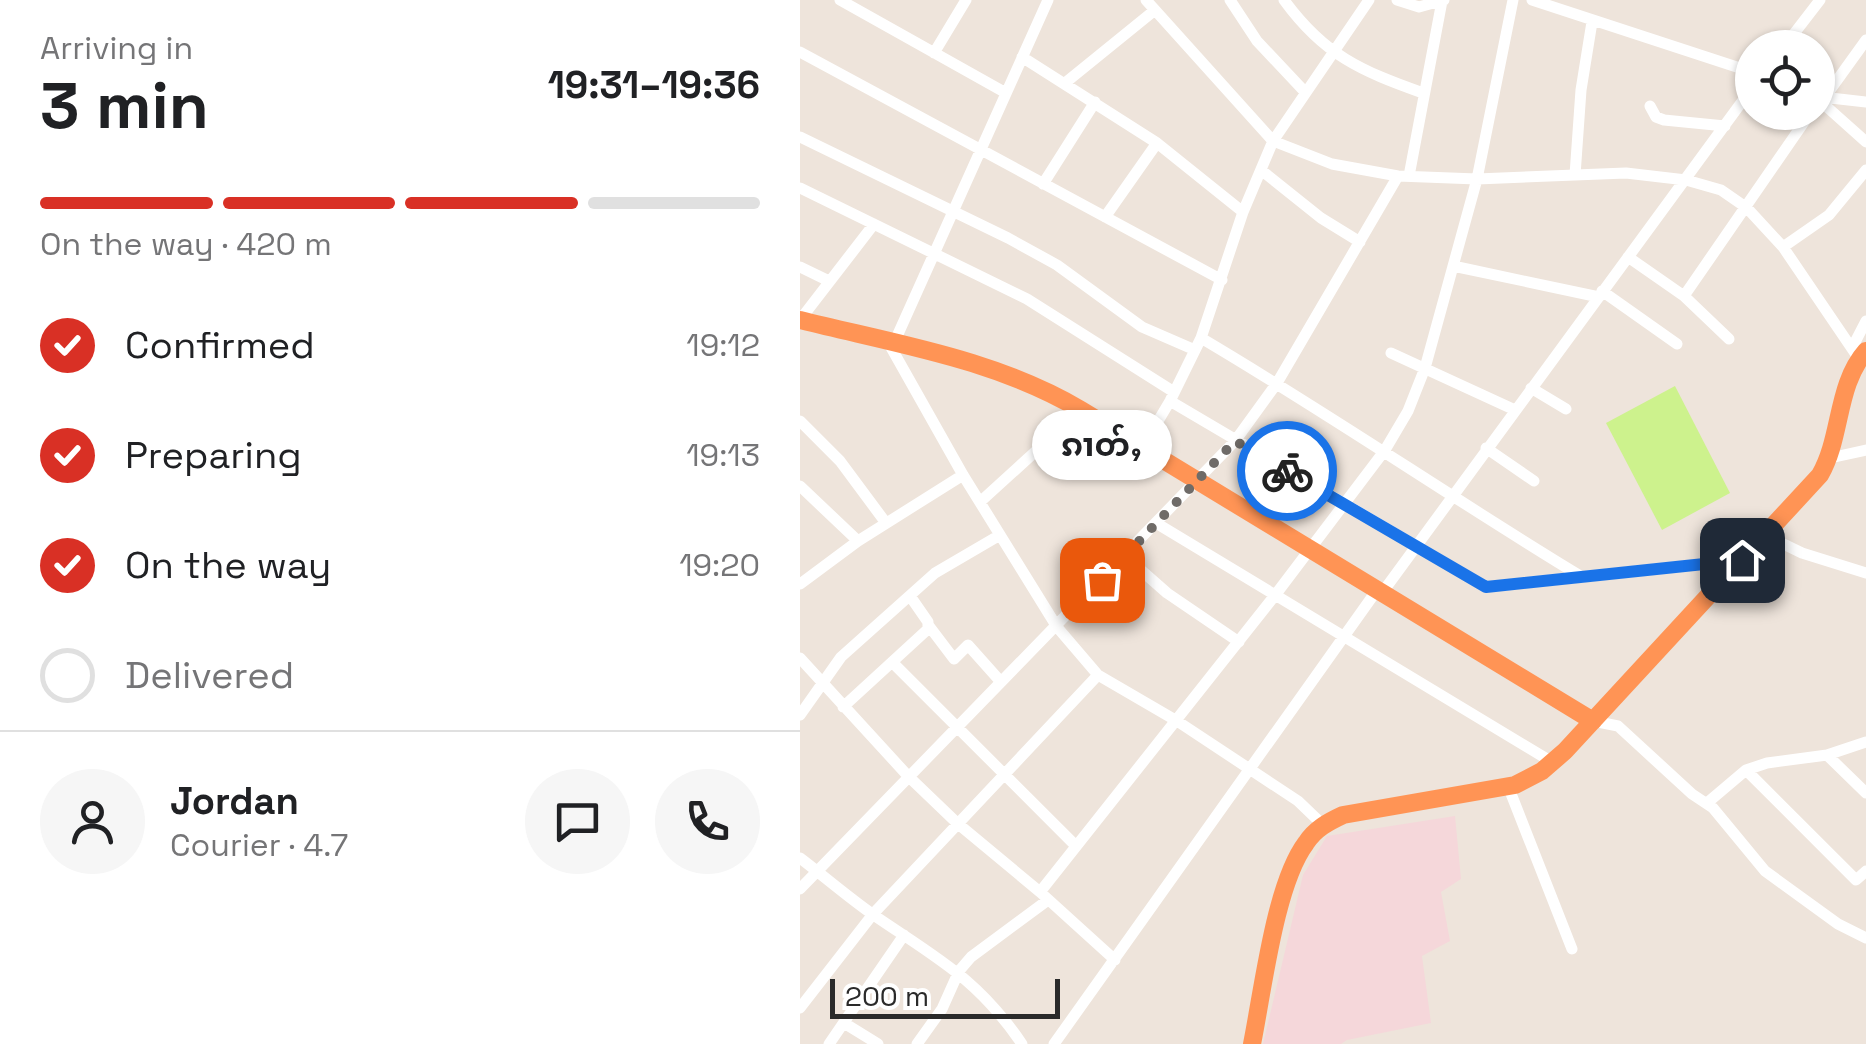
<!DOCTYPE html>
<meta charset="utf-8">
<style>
:root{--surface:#fff;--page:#f6f6f6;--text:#202124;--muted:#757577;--line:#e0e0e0;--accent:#d93025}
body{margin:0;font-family:"Space Grotesk","Noto Sans Myanmar",sans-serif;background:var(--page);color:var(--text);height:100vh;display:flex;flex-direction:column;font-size:38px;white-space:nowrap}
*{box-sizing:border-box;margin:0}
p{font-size:32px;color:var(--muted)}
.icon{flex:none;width:55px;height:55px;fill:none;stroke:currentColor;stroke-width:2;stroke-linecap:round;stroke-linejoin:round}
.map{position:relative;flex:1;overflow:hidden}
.details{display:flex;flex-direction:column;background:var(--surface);width:800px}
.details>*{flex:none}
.controls{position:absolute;left:935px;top:30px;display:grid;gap:20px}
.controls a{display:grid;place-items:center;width:100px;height:100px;border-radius:50%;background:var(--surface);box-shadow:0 2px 8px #0004;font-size:50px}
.scale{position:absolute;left:30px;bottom:25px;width:230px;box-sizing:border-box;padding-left:10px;border:5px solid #2a2a2a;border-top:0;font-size:28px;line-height:35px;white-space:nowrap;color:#2a2a2a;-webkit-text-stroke:8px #fff;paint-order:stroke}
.pin{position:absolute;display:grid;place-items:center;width:85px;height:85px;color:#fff;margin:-42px;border-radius:20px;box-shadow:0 5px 15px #0006}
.courier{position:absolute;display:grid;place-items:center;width:100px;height:100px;margin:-50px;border:8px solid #1a73e8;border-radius:50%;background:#fff;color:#222;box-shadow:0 2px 12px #0007}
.bubble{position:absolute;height:70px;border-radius:35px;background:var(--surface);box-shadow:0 2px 8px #0004;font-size:32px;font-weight:700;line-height:70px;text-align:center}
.overview em{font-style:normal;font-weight:700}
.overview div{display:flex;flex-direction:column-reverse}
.overview{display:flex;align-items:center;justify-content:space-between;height:170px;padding:0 40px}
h1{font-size:65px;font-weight:700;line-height:75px}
.bar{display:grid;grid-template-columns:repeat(4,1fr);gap:15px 10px;align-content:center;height:120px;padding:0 40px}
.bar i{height:12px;border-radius:8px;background:var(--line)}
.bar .selected{background:var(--accent)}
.bar p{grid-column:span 4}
.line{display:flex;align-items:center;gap:25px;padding:0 40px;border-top:2px solid var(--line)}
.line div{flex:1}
.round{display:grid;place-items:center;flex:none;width:105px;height:105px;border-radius:52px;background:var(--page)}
ol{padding:0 40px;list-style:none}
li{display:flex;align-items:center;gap:30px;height:110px}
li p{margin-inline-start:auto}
li .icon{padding:10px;border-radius:50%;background:var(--accent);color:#fff;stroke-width:4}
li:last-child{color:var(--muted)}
li i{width:55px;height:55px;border:5px solid var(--line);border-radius:50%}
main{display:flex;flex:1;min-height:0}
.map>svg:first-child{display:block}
.medical{fill:#f5d7da}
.pitch{fill:#cdf28d}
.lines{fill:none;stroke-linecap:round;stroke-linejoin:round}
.minor{stroke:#fff;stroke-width:11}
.highway{stroke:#ff9455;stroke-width:18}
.done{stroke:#6f6b68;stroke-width:10;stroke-dasharray:0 18}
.route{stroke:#1a73e8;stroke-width:12}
</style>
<main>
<section class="details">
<div class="overview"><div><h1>3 min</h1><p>Arriving in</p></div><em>19:31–19:36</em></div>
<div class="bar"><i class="selected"></i><i class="selected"></i><i class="selected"></i><i></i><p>On the way · 420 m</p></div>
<ol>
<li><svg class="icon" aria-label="check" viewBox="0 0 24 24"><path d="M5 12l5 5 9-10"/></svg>Confirmed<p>19:12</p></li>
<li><svg class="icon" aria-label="check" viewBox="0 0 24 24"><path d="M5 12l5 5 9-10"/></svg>Preparing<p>19:13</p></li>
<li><svg class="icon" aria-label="check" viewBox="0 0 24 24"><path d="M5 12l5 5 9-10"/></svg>On the way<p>19:20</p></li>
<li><i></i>Delivered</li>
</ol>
<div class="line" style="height:180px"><a class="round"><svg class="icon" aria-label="person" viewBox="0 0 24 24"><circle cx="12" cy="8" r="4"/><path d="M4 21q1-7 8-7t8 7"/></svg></a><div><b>Jordan</b><p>Courier · 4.7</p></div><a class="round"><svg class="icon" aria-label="chat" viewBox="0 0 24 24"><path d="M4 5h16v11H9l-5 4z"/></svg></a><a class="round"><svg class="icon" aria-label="phone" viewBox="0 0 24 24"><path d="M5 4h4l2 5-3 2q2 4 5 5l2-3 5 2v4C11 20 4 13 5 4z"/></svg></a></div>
</section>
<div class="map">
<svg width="1066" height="1044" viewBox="0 0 1066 1044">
<rect width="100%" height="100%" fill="#eee4db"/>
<path class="medical" d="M 655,816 L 661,879 L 641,892 L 650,941 L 622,956 L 631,1023 L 547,1040 L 541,1044 L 463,1044 L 503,875 L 527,836 Z"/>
<path class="pitch" d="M 875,386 L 930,493 L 862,530 L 806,423 Z"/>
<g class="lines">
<path class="minor" d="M 40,0 L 206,93
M 346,0 L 473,141 L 532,164 L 598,176 L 677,179 L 826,173 L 886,180 L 921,190 L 947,208 L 983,247 L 1059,359
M 430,0 L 457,41 L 505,92
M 484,0 C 524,55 561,71 623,93
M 597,0 L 619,7 L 644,0
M 732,0 L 952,72
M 983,48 L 1020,0
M 0,52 L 422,280
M 134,53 L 166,0
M 222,57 L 357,143 L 443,212
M 265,83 L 355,10
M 1022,97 L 1066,102
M 1025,97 L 1066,40
M 1018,99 L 1066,142
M 850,106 L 856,117 L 864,120 L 925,126
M 0,137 L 208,238 L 257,265 L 342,327 L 395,350
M 461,170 L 521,218 L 560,242
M 775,175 L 781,90 L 792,22
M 609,176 L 642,1
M 243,184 L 295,102
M 0,188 L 227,299 L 374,392
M 305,217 L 357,143
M 983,247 L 1029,215 L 1066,170
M 828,257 L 884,296 L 929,339
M 653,266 L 799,297
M 0,267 L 29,281
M 802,291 L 877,344
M 884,296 L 1011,112
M 0,320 L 74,224
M 401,338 C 530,414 653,499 782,577
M 88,342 L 163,475 L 257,627 L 298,675 L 377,721 L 498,801 L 523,825
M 94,343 L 248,0
M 1052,348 L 1066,321
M 591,353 L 715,410
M 731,388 L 766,409
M 370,401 L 686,587 L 942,560
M 0,421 L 40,461 L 86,523
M 342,448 L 370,401 L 401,338 L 443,212 L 473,141 L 569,0
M 686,448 L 734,481
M 1030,458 L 1066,450
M 0,486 L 58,541
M 180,502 L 281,410
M 356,523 L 752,762
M 965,535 L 1002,553 L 1066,573
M 325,556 L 367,593 L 439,642
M 0,584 L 58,541 L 163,475
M 582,593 L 952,88
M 129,626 L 154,659 L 168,645 L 201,682
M 0,658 L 108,776 L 157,823 L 240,892 L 315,960
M 92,662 L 273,843
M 43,707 L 128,629 L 128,622 L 110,596
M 0,715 L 41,657 L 135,573 L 200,535
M 793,721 L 818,726 L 892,794 L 913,808 L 965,871 L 1038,924 L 1066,938
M 1027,755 L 1066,793
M 946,770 L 1056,880 L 1066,871
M 708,786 L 772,949
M 907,803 L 946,770 L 967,763 L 1027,755 L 1066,742
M 0,858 C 25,877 49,898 75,916 C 138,959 178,979 222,1044
M 0,889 L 435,441 L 477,383 L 598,176
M 240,892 L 476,594 L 585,450 L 608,411 L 625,368 L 677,179 L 713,0
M 0,1008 L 73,914 L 298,675
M 44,1023 L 78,1044
M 29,1044 L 104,935
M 117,1044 L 142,1009 L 159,971 L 171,957 L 248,900
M 254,1044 L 577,590"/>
<path class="highway" d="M 0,320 C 96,344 195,359 281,410 L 793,721
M 452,1044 C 463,990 475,884 506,843 C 515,829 528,822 543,815 L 715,785 L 742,771 L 765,751 L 1020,475 C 1042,437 1036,385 1066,351"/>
</g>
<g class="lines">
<path class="done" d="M 302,580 L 435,441 L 487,471"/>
<path class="route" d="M 487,471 L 686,587 L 942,560"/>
</g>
</svg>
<div class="controls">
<a><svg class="icon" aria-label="locate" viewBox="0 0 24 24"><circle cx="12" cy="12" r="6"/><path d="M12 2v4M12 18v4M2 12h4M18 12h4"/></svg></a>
</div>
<div class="scale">200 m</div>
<div class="pin" style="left:302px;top:580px;background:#ea580c"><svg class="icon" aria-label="bag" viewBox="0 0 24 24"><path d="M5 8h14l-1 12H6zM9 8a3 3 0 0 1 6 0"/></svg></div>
<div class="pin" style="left:942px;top:560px;background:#1f2937"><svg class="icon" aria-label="home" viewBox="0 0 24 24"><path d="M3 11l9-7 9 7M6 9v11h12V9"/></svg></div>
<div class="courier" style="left:487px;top:471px"><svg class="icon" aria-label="bike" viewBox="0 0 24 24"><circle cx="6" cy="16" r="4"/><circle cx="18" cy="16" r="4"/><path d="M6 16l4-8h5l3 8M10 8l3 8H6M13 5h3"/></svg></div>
<div class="bubble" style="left:232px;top:410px;width:140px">ၵၢတ်ႇ</div>
</div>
</main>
